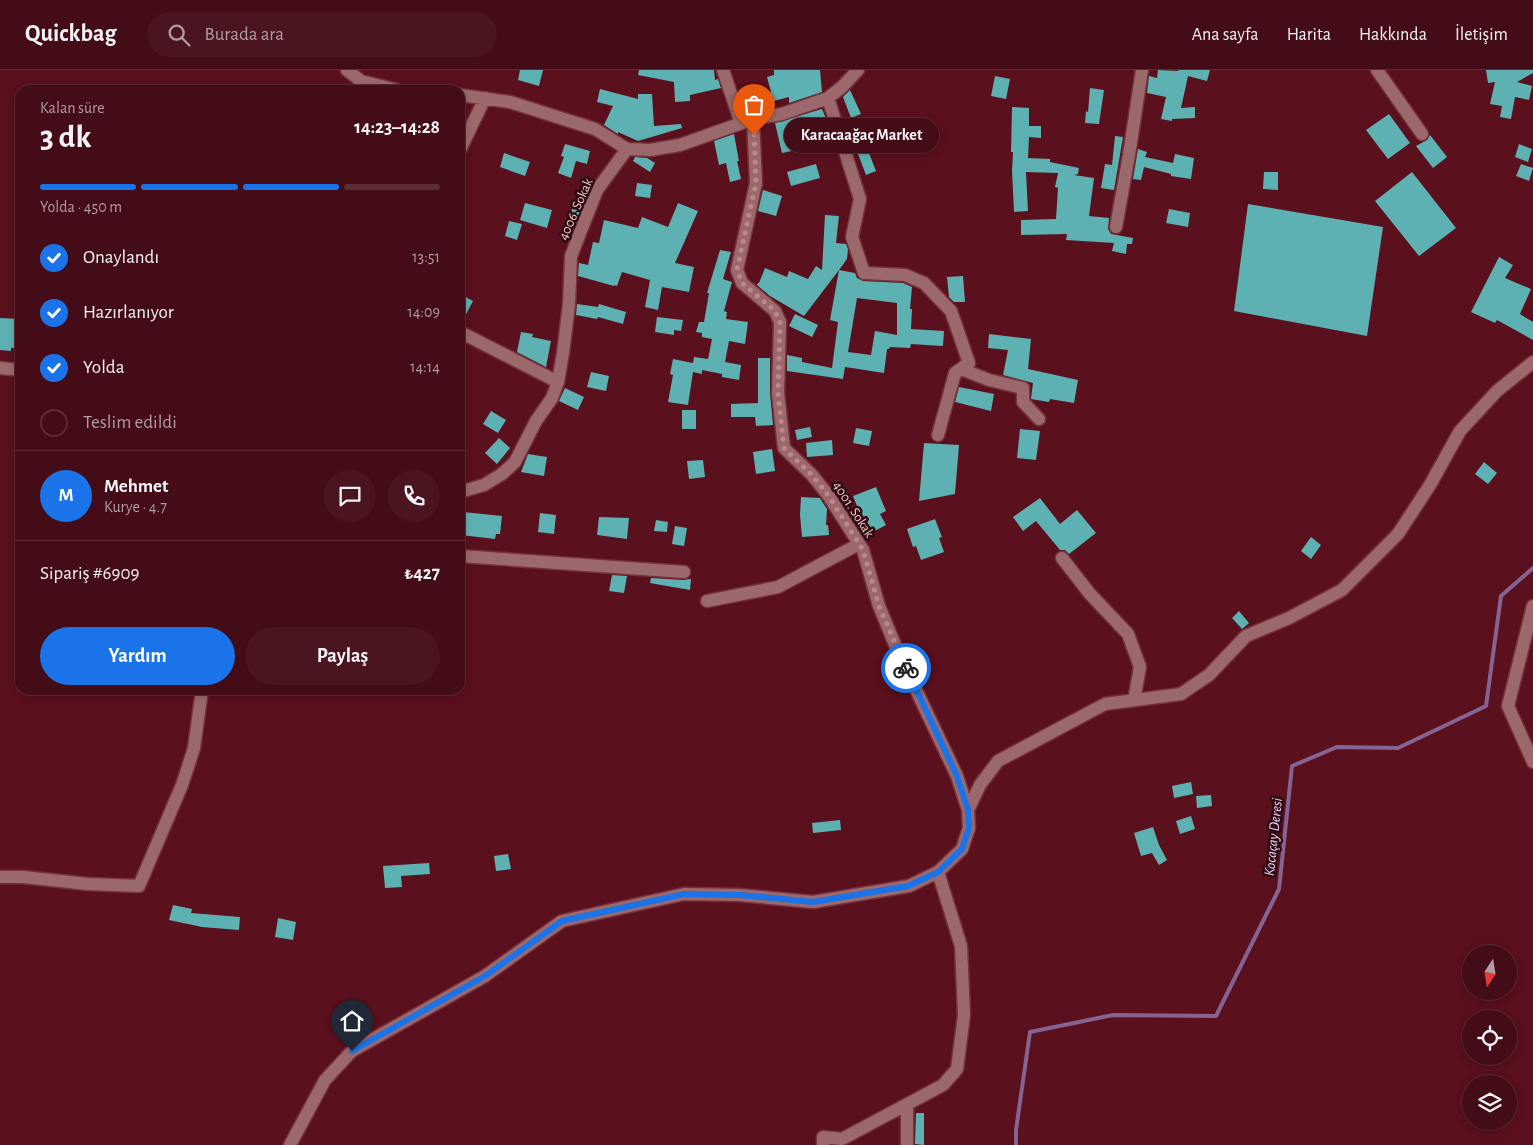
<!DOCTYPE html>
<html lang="tr">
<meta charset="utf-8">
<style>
:root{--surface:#440c16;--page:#4b151f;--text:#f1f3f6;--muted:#af9ba1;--line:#5c2c35;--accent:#1a73e8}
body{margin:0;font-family:"Alegreya Sans",sans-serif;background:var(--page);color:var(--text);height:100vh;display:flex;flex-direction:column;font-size:19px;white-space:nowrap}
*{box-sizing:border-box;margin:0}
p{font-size:16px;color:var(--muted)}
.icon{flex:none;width:28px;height:28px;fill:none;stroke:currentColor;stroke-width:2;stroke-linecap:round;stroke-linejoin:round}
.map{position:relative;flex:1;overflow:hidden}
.side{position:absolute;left:15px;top:15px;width:450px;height:610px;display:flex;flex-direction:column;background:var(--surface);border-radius:15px;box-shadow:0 2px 8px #0003,0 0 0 1px var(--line)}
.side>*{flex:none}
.needle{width:32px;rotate:192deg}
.tools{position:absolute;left:1462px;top:875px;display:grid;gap:10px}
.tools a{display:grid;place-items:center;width:55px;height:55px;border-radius:50%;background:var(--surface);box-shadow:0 2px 8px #0003,0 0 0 1px var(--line);font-size:25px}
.pin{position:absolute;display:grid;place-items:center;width:42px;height:42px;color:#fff;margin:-51px -21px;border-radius:50% 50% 50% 0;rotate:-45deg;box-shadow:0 0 5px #0007}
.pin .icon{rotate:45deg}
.courier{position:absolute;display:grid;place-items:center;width:50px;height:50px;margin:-25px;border:4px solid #1a73e8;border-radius:50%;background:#fff;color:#222;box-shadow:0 1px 6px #0007}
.bubble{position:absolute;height:35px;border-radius:18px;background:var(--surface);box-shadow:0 2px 8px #0003,0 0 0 1px var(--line);font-size:16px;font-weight:700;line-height:35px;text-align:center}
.overview em{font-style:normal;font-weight:700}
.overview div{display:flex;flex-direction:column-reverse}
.overview{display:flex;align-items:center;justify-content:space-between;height:85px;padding:0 25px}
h1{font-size:32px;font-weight:700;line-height:38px}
.bar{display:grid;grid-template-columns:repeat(4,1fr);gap:8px 5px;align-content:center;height:60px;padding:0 25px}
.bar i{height:6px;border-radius:4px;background:var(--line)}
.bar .on{background:var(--accent)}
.bar p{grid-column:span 4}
.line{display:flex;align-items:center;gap:12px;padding:0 25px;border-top:1px solid var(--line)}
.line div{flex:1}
.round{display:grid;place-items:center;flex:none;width:52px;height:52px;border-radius:26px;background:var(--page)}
ol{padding:0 25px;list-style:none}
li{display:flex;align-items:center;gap:15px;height:55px}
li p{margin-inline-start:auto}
li .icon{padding:5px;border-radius:50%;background:var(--accent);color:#fff;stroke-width:4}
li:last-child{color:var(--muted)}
li i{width:28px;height:28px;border:2px solid var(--line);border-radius:50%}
.action{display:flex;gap:10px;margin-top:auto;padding:10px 25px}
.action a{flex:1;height:58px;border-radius:30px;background:var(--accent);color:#fff;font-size:20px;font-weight:700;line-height:58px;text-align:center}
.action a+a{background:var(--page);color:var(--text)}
header{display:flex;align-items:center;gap:30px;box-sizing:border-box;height:70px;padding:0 25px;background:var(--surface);border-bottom:1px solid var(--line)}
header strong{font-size:24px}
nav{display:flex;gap:28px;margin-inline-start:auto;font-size:18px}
.search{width:350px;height:45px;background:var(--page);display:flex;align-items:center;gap:12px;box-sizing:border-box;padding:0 18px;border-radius:28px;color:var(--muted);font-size:19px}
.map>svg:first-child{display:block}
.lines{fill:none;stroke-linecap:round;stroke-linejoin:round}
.stream{stroke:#856392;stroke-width:4}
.building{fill:#5eb1b2;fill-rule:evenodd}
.minor-casing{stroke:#76313c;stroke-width:15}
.minor{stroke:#9b696b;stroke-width:12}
.done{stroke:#be878c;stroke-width:5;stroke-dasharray:0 9}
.route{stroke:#1a73e8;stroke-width:6}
.labels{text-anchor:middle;stroke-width:5;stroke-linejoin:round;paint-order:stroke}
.street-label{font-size:14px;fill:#f4c7c8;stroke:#2c0c10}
.water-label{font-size:15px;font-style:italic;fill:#f1d2fd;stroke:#2c0c10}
</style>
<header>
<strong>Quickbag</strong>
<div class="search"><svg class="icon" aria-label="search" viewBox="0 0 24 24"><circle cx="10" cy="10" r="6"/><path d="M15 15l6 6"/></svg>Burada ara</div>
<nav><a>Ana sayfa</a><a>Harita</a><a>Hakkında</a><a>İletişim</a></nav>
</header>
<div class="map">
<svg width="1533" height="1075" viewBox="0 0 1533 1075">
<rect width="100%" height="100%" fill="#5a101d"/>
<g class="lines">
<path class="stream" d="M 1016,1075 L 1016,1060 L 1030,962 L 1113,945 L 1216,946 L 1279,819 L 1292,696 L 1337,677 L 1398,678 L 1486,636 L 1501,526 L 1533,498"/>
</g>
<path class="building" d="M 520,0 L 543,0 L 539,16 L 518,10 Z
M 639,0 L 714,0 L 715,10 L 718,9 L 721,18 L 690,25 L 690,31 L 675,32 L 674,12 L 638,5 Z
M 774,0 L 820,0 L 822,22 L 789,33 L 789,27 L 747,38 L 745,30 L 771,22 L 767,7 L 774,5 Z
M 1158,0 L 1178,1 L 1178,0 L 1210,0 L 1207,11 L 1188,6 L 1181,38 L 1195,37 L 1195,48 L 1172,49 L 1172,51 L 1161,49 L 1166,27 L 1147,23 L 1149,6 L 1157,8 Z
M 1486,0 L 1533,0 L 1533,3 L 1517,12 L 1532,16 L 1529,30 L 1515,27 L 1511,49 L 1500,47 L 1502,36 L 1490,34 L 1495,12 L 1488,13 Z
M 995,6 L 1010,9 L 1006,29 L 991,26 Z
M 1090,18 L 1104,20 L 1099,54 L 1085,53 L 1086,41 L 1088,42 Z
M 600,19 L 638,29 L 638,24 L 652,24 L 654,56 L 681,54 L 682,58 L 638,71 L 618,62 L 618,64 L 604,55 L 613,36 L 597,32 Z
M 850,20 L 861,44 L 851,48 L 843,27 Z
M 1012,37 L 1029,38 L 1029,56 L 1041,56 L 1041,68 L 1029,67 L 1028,88 L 1050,89 L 1050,92 L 1079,98 L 1078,104 L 1074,105 L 1094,108 L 1089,146 L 1109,148 L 1108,159 L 1111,164 L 1133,168 L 1132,174 L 1127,174 L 1126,184 L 1112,181 L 1114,173 L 1066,170 L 1067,164 L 1021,165 L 1021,150 L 1056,149 L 1058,118 L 1055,117 L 1058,103 L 1026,102 L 1028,141 L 1014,142 L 1012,101 L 1013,82 L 1011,82 Z
M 822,39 L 827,51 L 807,58 L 811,77 L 782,83 L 775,53 Z
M 1389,44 L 1410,73 L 1388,89 L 1366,60 Z
M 857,52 L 876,101 L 866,105 L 847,55 Z
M 734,64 L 739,91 L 737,91 L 741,109 L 730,112 L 726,93 L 719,95 L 714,71 Z
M 1430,65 L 1447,87 L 1433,98 L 1416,76 L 1427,70 Z
M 1115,66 L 1123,67 L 1114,120 L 1101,118 L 1105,94 L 1112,95 Z
M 565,74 L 590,81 L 587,94 L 576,91 L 571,108 L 558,103 L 564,87 L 561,86 Z
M 1519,74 L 1532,79 L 1528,92 L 1515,87 Z
M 1138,79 L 1147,82 L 1145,87 L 1173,93 L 1175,84 L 1194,88 L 1191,109 L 1171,106 L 1171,104 L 1144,97 L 1141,110 L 1133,109 Z
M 504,83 L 530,92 L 525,106 L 500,97 Z
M 635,87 L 647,88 L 655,93 L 650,102 L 633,91 Z
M 816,94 L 820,108 L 791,116 L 787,102 Z
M 1521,94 L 1533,98 L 1529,111 L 1516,106 Z
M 1264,102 L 1278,102 L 1278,120 L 1263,119 Z
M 1412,102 L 1456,158 L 1419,186 L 1375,131 Z
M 637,113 L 652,115 L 650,128 L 635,126 Z
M 763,120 L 782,126 L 776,146 L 758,141 Z
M 576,128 L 584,131 L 575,153 L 568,150 Z
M 525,133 L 552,140 L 547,158 L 520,150 Z
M 678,133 L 698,141 L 675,193 L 694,197 L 689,222 L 662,217 L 658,240 L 645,237 L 650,210 L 622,202 L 617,216 L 614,215 L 614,216 L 578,206 L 579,193 L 588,195 L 593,172 L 599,173 L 604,150 L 638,158 L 642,147 L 668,157 Z
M 1248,134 L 1383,157 L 1367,266 L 1234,241 Z
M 1169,139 L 1190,143 L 1188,157 L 1166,153 Z
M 825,145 L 839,146 L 836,173 L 846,174 L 848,179 L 847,189 L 839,200 L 855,203 L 857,208 L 863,211 L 903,213 L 912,217 L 910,239 L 912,239 L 911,259 L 944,261 L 943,276 L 911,274 L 910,278 L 890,277 L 889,279 L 887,279 L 884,303 L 845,297 L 843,309 L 787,301 L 787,285 L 802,288 L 802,292 L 832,298 L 838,252 L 830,250 L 839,200 L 804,246 L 770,226 L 757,215 L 758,213 L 759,213 L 765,198 L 787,207 L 789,201 L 808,209 L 816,196 L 822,200 ZM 857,228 L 897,233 L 897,265 L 875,261 L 871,285 L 848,282 Z
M 509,151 L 522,154 L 517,170 L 505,166 Z
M 720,180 L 731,182 L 723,209 L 732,212 L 724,241 L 727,242 L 726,249 L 748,252 L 745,274 L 729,271 L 725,292 L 741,295 L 739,310 L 722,307 L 722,304 L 702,300 L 702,304 L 693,302 L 688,335 L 668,332 L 673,305 L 670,304 L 673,289 L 693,293 L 694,287 L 708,289 L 712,269 L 702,267 L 702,263 L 696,262 L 699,252 L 704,252 L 709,223 L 707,223 Z
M 1499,187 L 1513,195 L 1505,208 L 1531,219 L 1520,244 L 1533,252 L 1533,270 L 1497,250 L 1495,253 L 1471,242 Z
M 963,206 L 965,232 L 954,232 L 949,227 L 947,207 Z
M 460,224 L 473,231 L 461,254 L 460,254 Z
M 577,234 L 598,237 L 599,234 L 626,242 L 623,254 L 598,247 L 597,249 L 576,245 Z
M 795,244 L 818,255 L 812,267 L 789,256 Z
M 657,247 L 683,250 L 681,261 L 674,260 L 674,265 L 655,262 Z
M 0,248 L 20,249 L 20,278 L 11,278 L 11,281 L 0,280 Z
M 521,262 L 533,264 L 532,267 L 551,271 L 546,297 L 517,282 Z
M 989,264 L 1031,269 L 1028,299 L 1078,310 L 1074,333 L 1050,329 L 1049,332 L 1031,329 L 1033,313 L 1003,305 L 1008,280 L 988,278 Z
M 758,288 L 770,288 L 770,323 L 773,355 L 756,356 L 755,347 L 731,347 L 731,334 L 758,333 Z
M 591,302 L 609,306 L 606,321 L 587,317 Z
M 959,317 L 994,324 L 991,341 L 955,332 Z
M 565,318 L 584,327 L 578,340 L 559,331 Z
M 682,340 L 696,340 L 696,359 L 682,359 Z
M 491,341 L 506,350 L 498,363 L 483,354 Z
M 810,357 L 812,367 L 797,370 L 795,360 Z
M 856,358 L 872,361 L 869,376 L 853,373 Z
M 1020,359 L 1040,361 L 1036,390 L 1017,388 Z
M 499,368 L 510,378 L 497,394 L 485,383 Z
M 832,370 L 833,385 L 807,387 L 806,373 Z
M 924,373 L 959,375 L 955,424 L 919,431 Z
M 772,379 L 775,401 L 756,404 L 753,382 Z
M 528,384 L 547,387 L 544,406 L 521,402 Z
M 703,390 L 705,407 L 689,409 L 687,391 Z
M 1484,392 L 1497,403 L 1488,414 L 1475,404 Z
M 876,417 L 886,441 L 880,444 L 886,455 L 871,463 L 863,451 L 853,426 Z
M 801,427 L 820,428 L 821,430 L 827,439 L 826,455 L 828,455 L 829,465 L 802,467 L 800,445 Z
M 1040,428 L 1060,454 L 1077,440 L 1096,463 L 1069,484 L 1065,480 L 1060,480 L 1036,451 L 1023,461 L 1013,447 Z
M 463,442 L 502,446 L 500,464 L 496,464 L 495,469 L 461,465 Z
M 540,443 L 556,445 L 554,464 L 538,462 Z
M 599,447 L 629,448 L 627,469 L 597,465 Z
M 935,449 L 942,467 L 939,468 L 944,482 L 921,490 L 916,476 L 913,477 L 907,459 Z
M 656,450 L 668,452 L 667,462 L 654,461 Z
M 675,456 L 687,458 L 684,476 L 672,474 Z
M 1311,467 L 1321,475 L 1311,489 L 1301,481 Z
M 612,505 L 627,506 L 624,523 L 609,521 Z
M 651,508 L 683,510 L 691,509 L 690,520 L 650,513 Z
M 1239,541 L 1249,553 L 1242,559 L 1232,548 Z
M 1191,712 L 1193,724 L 1174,728 L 1172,716 Z
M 1211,725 L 1212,736 L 1197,738 L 1196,726 Z
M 1191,746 L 1195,759 L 1180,764 L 1176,751 Z
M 840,750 L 841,760 L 813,763 L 812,753 Z
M 1153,757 L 1159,775 L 1167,790 L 1159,795 L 1152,783 L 1141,786 L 1134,763 Z
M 508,784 L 511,799 L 496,801 L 494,786 Z
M 429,793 L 430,804 L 401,806 L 402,817 L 385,818 L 383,796 Z
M 173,835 L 192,839 L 191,843 L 240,847 L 239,860 L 202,857 L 169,850 Z
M 278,848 L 296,852 L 293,870 L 275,867 Z
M 916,1043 L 924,1043 L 924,1075 L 915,1074 Z"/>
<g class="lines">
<defs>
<path id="minor" d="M 347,0 L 361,11 L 397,20
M 723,0 L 741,53
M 1377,0 L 1422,64
M 460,25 L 510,32 L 595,59 L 627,79
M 828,28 L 860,129 L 852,167 L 864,203 L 905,205 L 924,213 L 951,241 L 969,293 L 955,303 L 938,365
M 753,49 L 756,113 L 737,200 L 742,213 L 775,241 L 780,252 L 778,323 L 784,378 L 812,405 L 828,425 L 863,480 L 879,536 L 898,582 L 957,706 L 968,740
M 460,80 L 485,28
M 1116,157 L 1129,85 L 1142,0
M 460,262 L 558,312
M 0,298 L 20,300
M 961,299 L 989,310 L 1023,318 L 1023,332 L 1039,349
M 460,422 L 484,415 L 502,404 L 515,392 L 536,351 L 552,328 L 558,312 L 563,283 L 569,234 L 571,186 L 597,120 L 627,79 L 650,80 L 680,75 L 753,49 L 782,44 L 828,28 L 842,17 L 858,0
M 460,486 L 684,502
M 1062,488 L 1090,524 L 1128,564 L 1140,597 L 1134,630
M 707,531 L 778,517 L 859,474
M 1533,536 L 1508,636 L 1533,692
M 0,807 L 23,807 L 88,814 L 139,816 L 182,715 L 194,678 L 202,620
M 907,1035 L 907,1075
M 290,1075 L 325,1010 L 352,981 L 485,906 L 562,851 L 684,824 L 740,825 L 813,832 L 909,816 L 938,802 L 962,779 L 969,758 L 968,740 L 980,715 L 998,691 L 1105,634 L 1181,624 L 1209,605 L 1246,566 L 1289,548 L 1342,520 L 1398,464 L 1430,415 L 1460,361 L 1497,321 L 1533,292
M 823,1075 L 823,1067 L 842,1069 L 943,1015 L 957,999 L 964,945 L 961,876 L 938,802"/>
</defs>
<use href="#minor" class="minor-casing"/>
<use href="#minor" class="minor"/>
</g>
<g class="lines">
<path class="done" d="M 754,65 L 756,113 L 737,200 L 742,213 L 775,241 L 780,252 L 778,323 L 784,378 L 812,405 L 828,425 L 863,480 L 879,536 L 906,598"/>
<path class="route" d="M 352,981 L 485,906 L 562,851 L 684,824 L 740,825 L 813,832 L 908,816 L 938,802 L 962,779 L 969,758 L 968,740 L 957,706 L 906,598"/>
</g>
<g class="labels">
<g class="street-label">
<text transform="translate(575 139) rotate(-66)" y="5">4006. Sokak</text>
<text transform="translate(854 439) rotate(57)" y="5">4001. Sokak</text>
</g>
<g class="water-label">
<text transform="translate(1273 767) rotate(-84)" y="5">Kocaçay Deresi</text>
</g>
</g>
</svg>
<div class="tools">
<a><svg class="needle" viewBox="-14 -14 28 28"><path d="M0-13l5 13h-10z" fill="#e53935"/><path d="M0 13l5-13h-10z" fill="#af9ba1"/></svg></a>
<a><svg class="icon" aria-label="locate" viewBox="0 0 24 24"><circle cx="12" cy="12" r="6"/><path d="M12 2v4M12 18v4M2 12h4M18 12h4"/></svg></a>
<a><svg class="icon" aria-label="layers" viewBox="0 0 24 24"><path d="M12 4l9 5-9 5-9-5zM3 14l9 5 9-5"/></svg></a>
</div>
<div class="pin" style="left:754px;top:65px;background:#ea580c"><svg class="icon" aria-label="bag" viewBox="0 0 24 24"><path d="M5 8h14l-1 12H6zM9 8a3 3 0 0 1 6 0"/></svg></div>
<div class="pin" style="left:352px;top:981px;background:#1f2937"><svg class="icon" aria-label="home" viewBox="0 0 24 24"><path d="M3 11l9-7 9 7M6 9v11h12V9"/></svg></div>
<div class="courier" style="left:906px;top:598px"><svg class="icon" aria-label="bike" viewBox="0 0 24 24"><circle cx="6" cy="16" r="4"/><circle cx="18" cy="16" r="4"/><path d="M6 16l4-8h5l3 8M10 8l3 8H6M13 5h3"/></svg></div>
<div class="bubble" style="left:784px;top:48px;width:155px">Karacaağaç Market</div>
<section class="side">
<div class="overview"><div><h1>3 dk</h1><p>Kalan süre</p></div><em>14:23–14:28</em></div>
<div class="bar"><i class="on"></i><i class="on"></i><i class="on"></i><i></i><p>Yolda · 450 m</p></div>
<ol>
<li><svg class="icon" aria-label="check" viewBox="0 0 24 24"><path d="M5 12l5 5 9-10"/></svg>Onaylandı<p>13:51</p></li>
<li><svg class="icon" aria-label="check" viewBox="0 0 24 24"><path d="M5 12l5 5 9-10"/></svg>Hazırlanıyor<p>14:09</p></li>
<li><svg class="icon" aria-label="check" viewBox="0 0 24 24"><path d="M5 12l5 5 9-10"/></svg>Yolda<p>14:14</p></li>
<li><i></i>Teslim edildi</li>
</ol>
<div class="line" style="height:90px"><b class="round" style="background:var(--accent);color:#fff">M</b><div><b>Mehmet</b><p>Kurye · 4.7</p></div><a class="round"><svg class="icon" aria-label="chat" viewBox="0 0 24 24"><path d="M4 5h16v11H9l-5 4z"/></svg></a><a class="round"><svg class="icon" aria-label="phone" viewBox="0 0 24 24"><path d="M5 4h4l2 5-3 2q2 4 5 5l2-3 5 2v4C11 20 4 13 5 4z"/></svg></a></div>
<div class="line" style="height:65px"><div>Sipariş #6909</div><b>₺427</b></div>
<div class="action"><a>Yardım</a><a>Paylaş</a></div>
</section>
</div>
